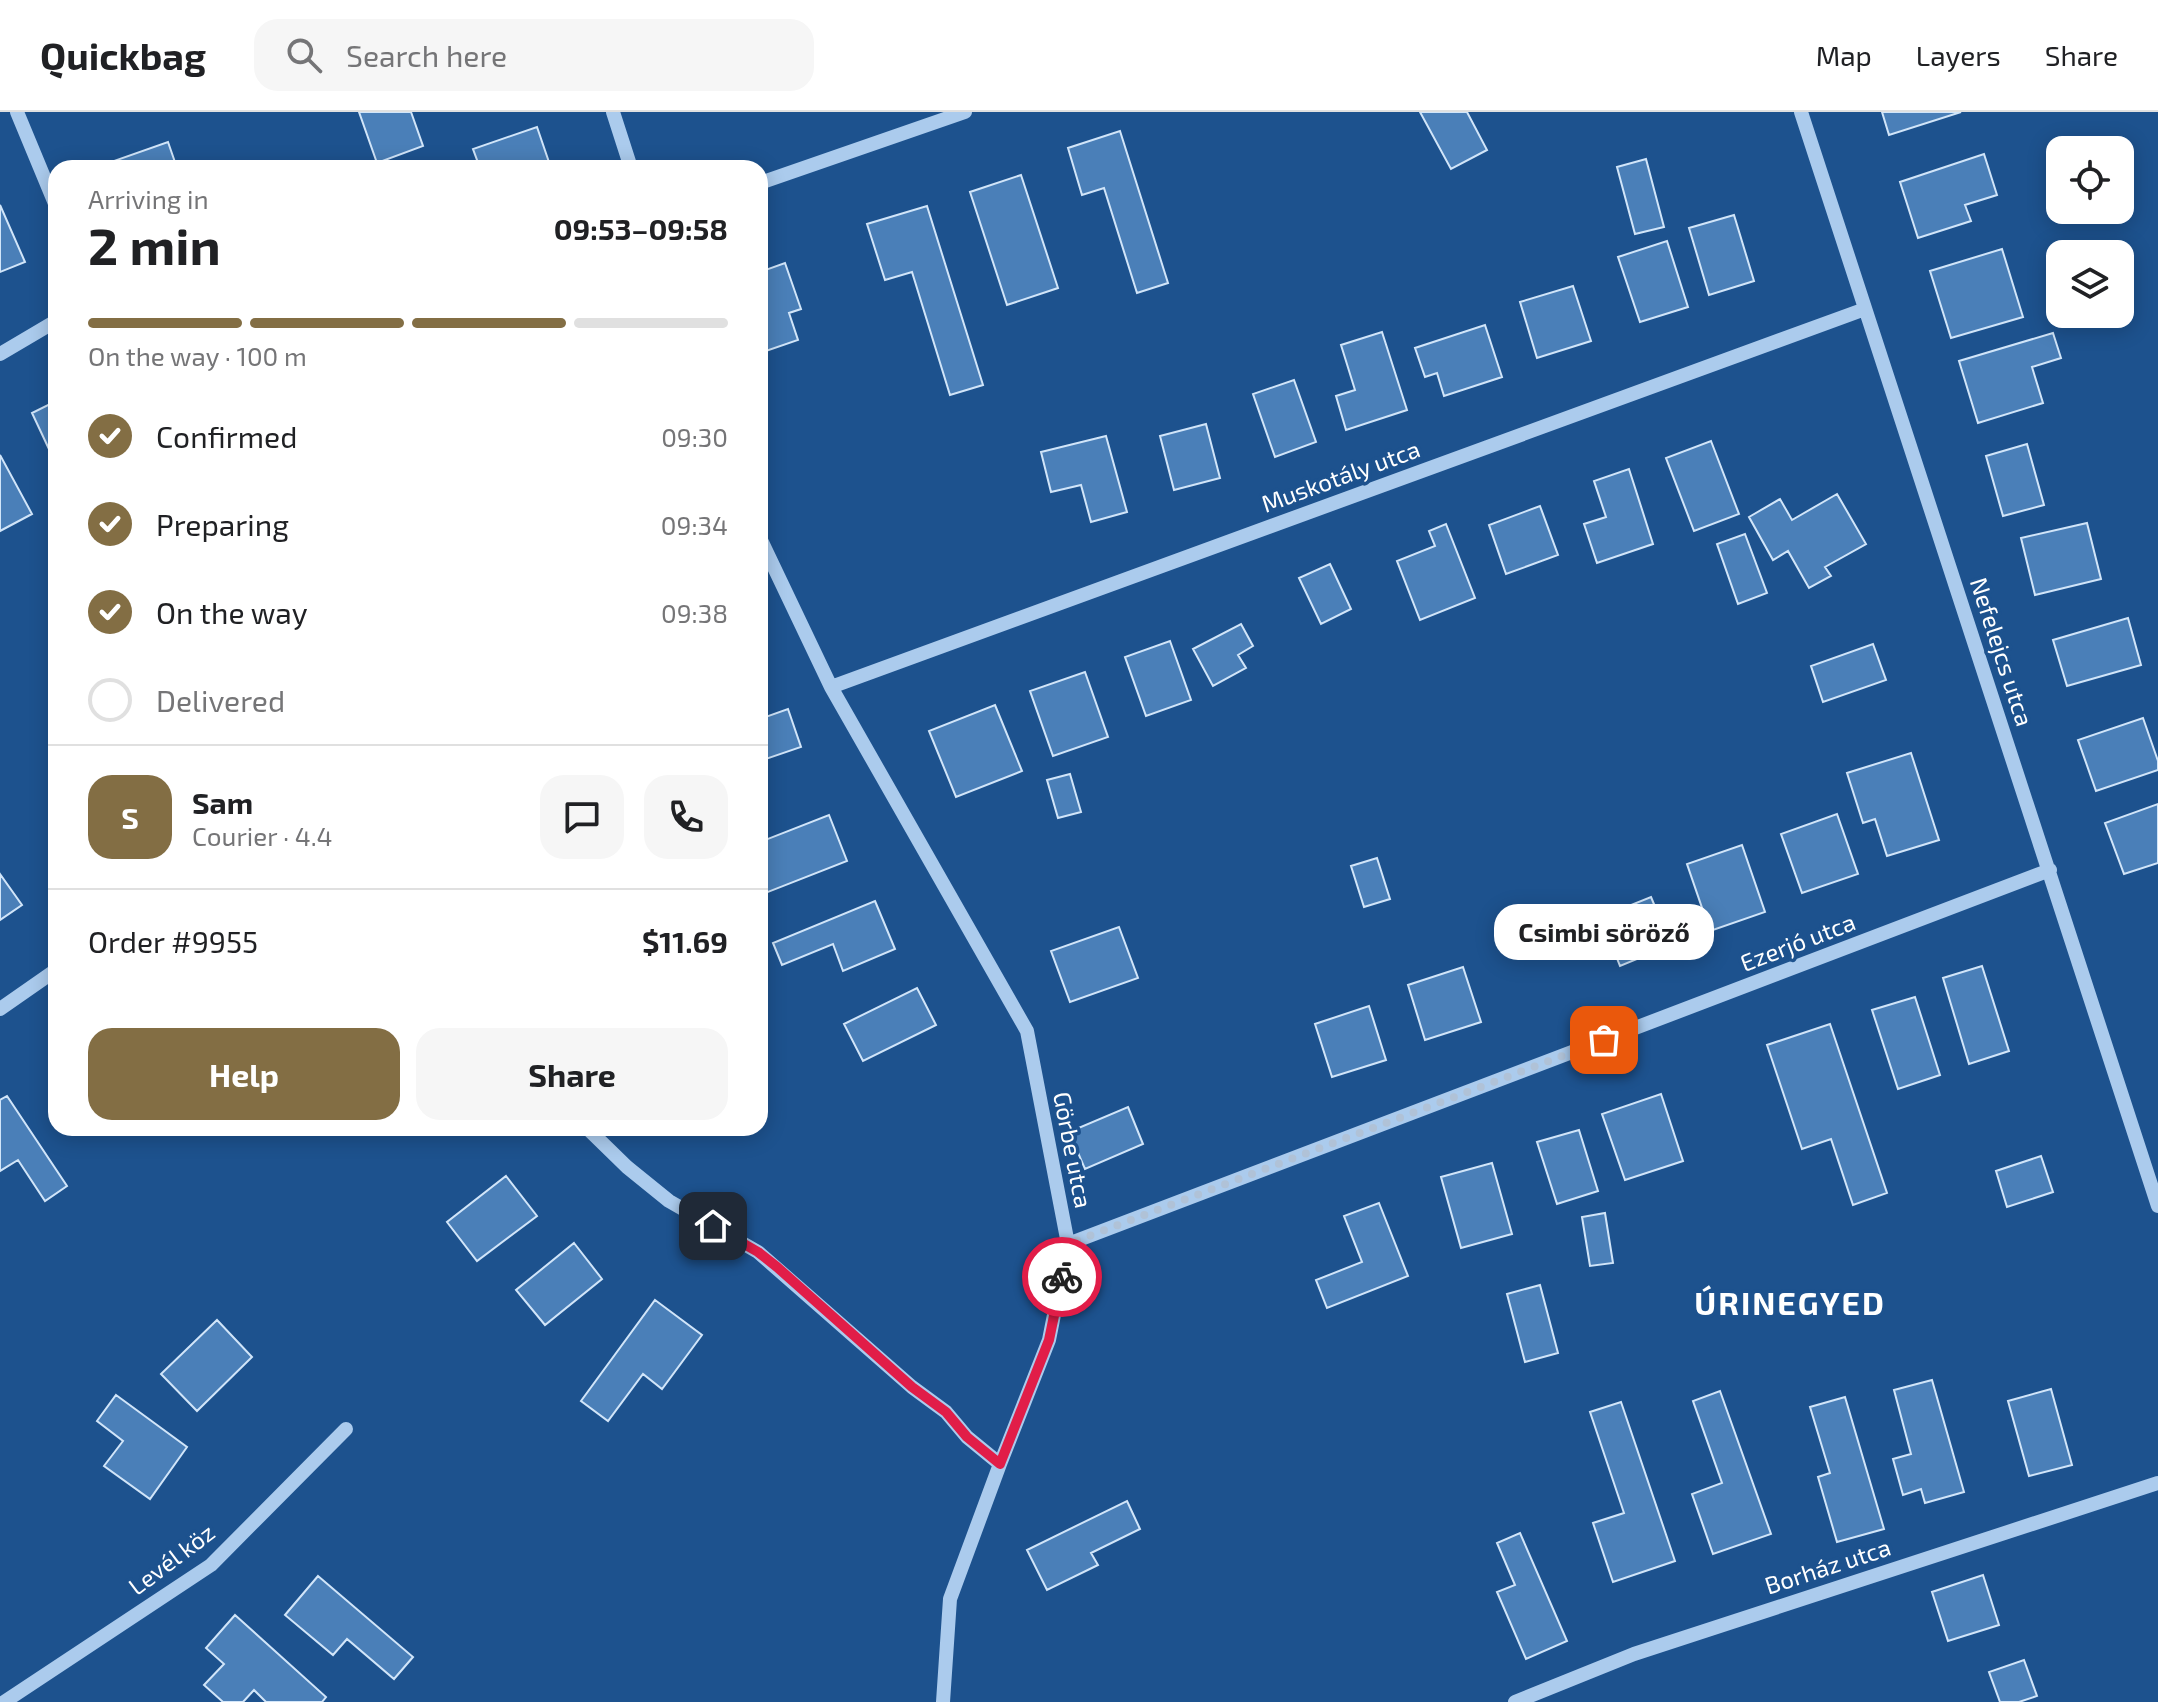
<!DOCTYPE html>
<meta charset="utf-8">
<style>
:root{--surface:#fff;--page:#f6f6f6;--text:#202124;--muted:#757577;--line:#e0e0e0;--accent:#836e44}
body{margin:0;font-family:"Exo 2",sans-serif;background:var(--page);color:var(--text);height:100vh;display:flex;flex-direction:column;font-size:30px;white-space:nowrap}
*{box-sizing:border-box;margin:0}
p{font-size:26px;color:var(--muted)}
.icon{flex:none;width:44px;height:44px;fill:none;stroke:currentColor;stroke-width:2;stroke-linecap:round;stroke-linejoin:round}
.map{position:relative;flex:1;overflow:hidden}
.drawer{position:absolute;left:48px;top:48px;width:720px;height:976px;display:flex;flex-direction:column;background:var(--surface);border-radius:24px;box-shadow:0 4px 20px #0003}
.drawer>*{flex:none}
.fabs{position:absolute;left:2046px;top:24px;display:grid;gap:16px}
.fabs a{display:grid;place-items:center;width:88px;height:88px;border-radius:16px;background:var(--surface);box-shadow:0 4px 20px #0003;font-size:40px}
.pin{position:absolute;display:grid;place-items:center;width:68px;height:68px;color:#fff;margin:-34px;border-radius:16px;box-shadow:0 4px 12px #0006}
.courier{position:absolute;display:grid;place-items:center;width:80px;height:80px;margin:-40px;border:6px solid #e11d48;border-radius:50%;background:#fff;color:#222;box-shadow:0 2px 10px #0007}
.bubble{position:absolute;height:56px;border-radius:24px;background:var(--surface);box-shadow:0 4px 20px #0003;font-size:26px;font-weight:700;line-height:56px;text-align:center}
.overview em{font-style:normal;font-weight:700}
.overview div{display:flex;flex-direction:column-reverse}
.overview{display:flex;align-items:center;justify-content:space-between;height:136px;padding:0 40px}
h1{font-size:52px;font-weight:700;line-height:60px}
.bar{display:grid;grid-template-columns:repeat(4,1fr);gap:12px 8px;align-content:center;height:96px;padding:0 40px}
.bar i{height:10px;border-radius:6px;background:var(--line)}
.bar .on{background:var(--accent)}
.bar p{grid-column:span 4}
.line{display:flex;align-items:center;gap:20px;padding:0 40px;border-top:2px solid var(--line)}
.line div{flex:1}
.round{display:grid;place-items:center;flex:none;width:84px;height:84px;border-radius:24px;background:var(--page)}
ol{padding:0 40px;list-style:none}
li{display:flex;align-items:center;gap:24px;height:88px}
li p{margin-inline-start:auto}
li .icon{padding:8px;border-radius:50%;background:var(--accent);color:#fff;stroke-width:4}
li:last-child{color:var(--muted)}
li i{width:44px;height:44px;border:4px solid var(--line);border-radius:50%}
.button{display:flex;gap:16px;margin-top:auto;padding:16px 40px}
.button a{flex:1;height:92px;border-radius:24px;background:var(--accent);color:#fff;font-size:32px;font-weight:700;line-height:92px;text-align:center}
.button a+a{background:var(--page);color:var(--text)}
header{display:flex;align-items:center;gap:48px;box-sizing:border-box;height:112px;padding:0 40px;background:var(--surface);border-bottom:2px solid var(--line)}
header strong{font-size:38px}
nav{display:flex;gap:44px;margin-inline-start:auto;font-size:28px}
.search{width:560px;height:72px;background:var(--page);display:flex;align-items:center;gap:20px;box-sizing:border-box;padding:0 28px;border-radius:24px;color:var(--muted);font-size:30px}
.map>svg:first-child{display:block}
.building{fill:#4a7fb8;stroke:#d1e5f9;stroke-width:2}
.lines{fill:none;stroke-linecap:round;stroke-linejoin:round}
.minor{stroke:#abcbed;stroke-width:14}
.done{stroke:#b0c2d7;stroke-width:8;stroke-dasharray:0 14.4}
.route{stroke:#e11d48;stroke-width:10}
.labels{text-anchor:middle;stroke-width:7;stroke-linejoin:round;paint-order:stroke}
.street-label{font-size:24px;fill:#fff;stroke:#1d528e}
.district-label{font-size:32px;font-weight:bold;letter-spacing:2px;fill:#fff;stroke:#1d528e}
</style>
<header>
<strong>Quickbag</strong>
<div class="search"><svg class="icon" aria-label="search" viewBox="0 0 24 24"><circle cx="10" cy="10" r="6"/><path d="M15 15l6 6"/></svg>Search here</div>
<nav><a>Map</a><a>Layers</a><a>Share</a></nav>
</header>
<div class="map">
<svg width="2158" height="1590" viewBox="0 0 2158 1590">
<rect width="100%" height="100%" fill="#1d528e"/>
<path class="building" d="M 359,0 L 411,0 L 423,34 L 377,51 Z
M 1420,0 L 1467,0 L 1487,38 L 1451,57 Z
M 1882,0 L 1961,0 L 1889,23 Z
M 537,15 L 551,56 L 480,56 L 473,37 Z
M 1120,19 L 1168,171 L 1137,181 L 1104,76 L 1082,83 L 1068,36 Z
M 168,30 L 177,56 L 113,56 L 111,50 Z
M 1984,42 L 1997,83 L 1965,93 L 1971,109 L 1918,126 L 1900,70 Z
M 1646,47 L 1664,115 L 1635,122 L 1617,55 Z
M 1021,63 L 1058,176 L 1007,193 L 970,80 Z
M 0,93 L 25,150 L 0,160 Z
M 927,94 L 983,273 L 950,283 L 912,160 L 885,168 L 867,112 Z
M 1734,103 L 1754,169 L 1709,183 L 1689,116 Z
M 1667,129 L 1688,195 L 1640,210 L 1618,145 Z
M 2002,137 L 2023,205 L 1951,226 L 1930,159 Z
M 785,151 L 801,197 L 789,201 L 798,228 L 763,240 L 760,231 L 760,160 Z
M 1573,174 L 1591,229 L 1537,246 L 1520,190 Z
M 1485,213 L 1502,265 L 1444,284 L 1437,261 L 1425,265 L 1415,236 Z
M 1382,220 L 1407,298 L 1346,318 L 1336,284 L 1355,278 L 1341,233 Z
M 2053,221 L 2061,246 L 2032,255 L 2043,291 L 1978,311 L 1959,249 Z
M 1294,268 L 1316,330 L 1275,345 L 1253,282 Z
M 56,289 L 56,352 L 32,301 Z
M 1206,312 L 1220,366 L 1174,378 L 1160,324 Z
M 1106,324 L 1127,400 L 1091,410 L 1081,373 L 1051,380 L 1041,340 Z
M 1711,329 L 1739,402 L 1694,419 L 1666,346 Z
M 2027,332 L 2044,393 L 2003,404 L 1986,344 Z
M 0,343 L 32,402 L 0,419 Z
M 1629,357 L 1653,432 L 1597,451 L 1584,412 L 1606,405 L 1594,369 Z
M 1837,382 L 1866,432 L 1825,455 L 1831,464 L 1809,476 L 1788,439 L 1773,448 L 1749,405 L 1780,387 L 1792,408 Z
M 1540,394 L 1558,443 L 1506,462 L 1489,413 Z
M 2087,411 L 2101,467 L 2035,483 L 2021,426 Z
M 1446,412 L 1475,486 L 1420,508 L 1397,449 L 1435,434 L 1429,419 Z
M 1745,422 L 1767,481 L 1738,492 L 1717,432 Z
M 1330,452 L 1351,497 L 1321,512 L 1299,466 Z
M 2128,506 L 2141,553 L 2067,574 L 2053,528 Z
M 1241,512 L 1253,534 L 1238,543 L 1246,556 L 1213,574 L 1193,537 Z
M 1170,529 L 1191,588 L 1146,604 L 1125,545 Z
M 1873,532 L 1886,568 L 1823,590 L 1811,554 Z
M 1085,560 L 1108,625 L 1053,644 L 1030,579 Z
M 995,593 L 1022,659 L 956,685 L 929,619 Z
M 788,597 L 801,635 L 760,649 L 760,607 Z
M 2143,606 L 2158,649 L 2158,658 L 2096,679 L 2078,628 Z
M 1911,641 L 1939,728 L 1887,744 L 1875,707 L 1863,711 L 1847,661 Z
M 1070,662 L 1081,700 L 1058,706 L 1047,668 Z
M 2158,692 L 2158,751 L 2124,762 L 2105,711 Z
M 1837,702 L 1858,762 L 1802,781 L 1781,722 Z
M 829,703 L 847,749 L 760,783 L 760,730 Z
M 1742,733 L 1765,800 L 1710,819 L 1687,752 Z
M 1377,746 L 1390,787 L 1364,795 L 1351,754 Z
M 0,762 L 22,793 L 0,808 Z
M 1651,785 L 1671,833 L 1620,854 L 1601,805 Z
M 875,789 L 895,837 L 843,859 L 833,832 L 782,853 L 773,831 Z
M 1119,815 L 1138,866 L 1070,890 L 1051,839 Z
M 1982,854 L 2009,939 L 1969,952 L 1943,866 Z
M 1463,855 L 1481,910 L 1425,928 L 1408,873 Z
M 917,876 L 936,913 L 863,949 L 844,912 Z
M 1915,885 L 1940,963 L 1898,977 L 1872,898 Z
M 1369,894 L 1386,948 L 1332,965 L 1315,912 Z
M 1830,912 L 1887,1081 L 1853,1093 L 1831,1027 L 1802,1037 L 1767,933 Z
M 1661,982 L 1683,1049 L 1625,1068 L 1602,1002 Z
M 7,984 L 67,1074 L 45,1089 L 18,1048 L 0,1059 L 0,988 Z
M 1128,995 L 1143,1032 L 1085,1057 L 1069,1020 Z
M 1579,1018 L 1598,1079 L 1557,1092 L 1537,1030 Z
M 2041,1044 L 2053,1080 L 2007,1095 L 1996,1059 Z
M 1492,1051 L 1512,1122 L 1461,1136 L 1441,1065 Z
M 506,1064 L 537,1104 L 477,1149 L 447,1110 Z
M 1379,1091 L 1408,1164 L 1327,1196 L 1316,1168 L 1362,1150 L 1344,1104 Z
M 1605,1101 L 1613,1151 L 1590,1154 L 1582,1105 Z
M 574,1131 L 602,1167 L 545,1213 L 516,1178 Z
M 1540,1173 L 1558,1241 L 1525,1250 L 1507,1182 Z
M 655,1188 L 702,1223 L 662,1277 L 643,1262 L 608,1309 L 581,1289 Z
M 217,1208 L 252,1245 L 197,1299 L 161,1262 Z
M 1932,1268 L 1964,1380 L 1925,1391 L 1921,1377 L 1903,1383 L 1893,1347 L 1911,1342 L 1894,1278 Z
M 2051,1277 L 2072,1353 L 2029,1364 L 2008,1289 Z
M 1720,1279 L 1771,1422 L 1713,1442 L 1692,1382 L 1722,1371 L 1693,1289 Z
M 116,1283 L 187,1335 L 150,1387 L 104,1354 L 123,1329 L 97,1309 Z
M 1845,1285 L 1884,1417 L 1837,1430 L 1818,1365 L 1830,1361 L 1810,1295 Z
M 1621,1290 L 1675,1449 L 1613,1470 L 1593,1411 L 1624,1401 L 1590,1300 Z
M 1127,1389 L 1140,1417 L 1091,1441 L 1098,1453 L 1047,1478 L 1027,1438 Z
M 1520,1421 L 1567,1529 L 1526,1547 L 1497,1480 L 1515,1473 L 1497,1431 Z
M 1983,1463 L 1999,1513 L 1948,1529 L 1932,1480 Z
M 318,1464 L 413,1545 L 394,1567 L 347,1527 L 333,1543 L 285,1503 Z
M 235,1503 L 326,1585 L 322,1590 L 266,1590 L 254,1578 L 243,1590 L 223,1590 L 204,1573 L 224,1552 L 206,1536 Z
M 2024,1548 L 2037,1584 L 2019,1590 L 2000,1590 L 1989,1560 Z"/>
<g class="lines">
<path class="minor" d="M 17,0 L 56,94
M 613,0 L 631,56
M 1801,0 L 2158,1094
M 760,71 L 965,0
M 0,242 L 56,209
M 760,426 L 831,575 L 1027,919 L 1068,1132 L 1049,1228 L 1000,1352 L 950,1487 L 943,1590
M 831,575 L 1865,197
M 0,897 L 56,858
M 587,1016 L 627,1055 L 669,1089 L 758,1140 L 912,1275 L 946,1300 L 967,1325 L 1000,1352
M 1068,1132 L 2050,758
M 4,1590 L 211,1453 L 346,1317
M 1515,1590 L 1634,1542 L 2158,1371"/>
</g>
<g class="lines">
<path class="done" d="M 1062,1165 L 1068,1132 L 1604,928"/>
<path class="route" d="M 713,1114 L 758,1140 L 777,1155 L 912,1275 L 946,1300 L 967,1325 L 1000,1352 L 1049,1228 L 1062,1165"/>
</g>
<g class="labels">
<g class="street-label">
<text transform="translate(1341 365) rotate(-20)" y="8">Muskotály utca</text>
<text transform="translate(2001 540) rotate(72)" y="8">Nefelejcs utca</text>
<text transform="translate(1798 831) rotate(-21)" y="8">Ezerjó utca</text>
<text transform="translate(1072 1038) rotate(79)" y="8">Görbe utca</text>
<text transform="translate(172 1448) rotate(-37)" y="8">Levél köz</text>
<text transform="translate(1828 1455) rotate(-18)" y="8">Borház utca</text>
</g>
<g class="district-label">
<text x="1790" y="1203">ÚRINEGYED</text>
</g>
</g>
</svg>
<div class="fabs">
<a><svg class="icon" aria-label="locate" viewBox="0 0 24 24"><circle cx="12" cy="12" r="6"/><path d="M12 2v4M12 18v4M2 12h4M18 12h4"/></svg></a>
<a><svg class="icon" aria-label="layers" viewBox="0 0 24 24"><path d="M12 4l9 5-9 5-9-5zM3 14l9 5 9-5"/></svg></a>
</div>
<div class="pin" style="left:1604px;top:928px;background:#ea580c"><svg class="icon" aria-label="bag" viewBox="0 0 24 24"><path d="M5 8h14l-1 12H6zM9 8a3 3 0 0 1 6 0"/></svg></div>
<div class="pin" style="left:713px;top:1114px;background:#1f2937"><svg class="icon" aria-label="home" viewBox="0 0 24 24"><path d="M3 11l9-7 9 7M6 9v11h12V9"/></svg></div>
<div class="courier" style="left:1062px;top:1165px"><svg class="icon" aria-label="bike" viewBox="0 0 24 24"><circle cx="6" cy="16" r="4"/><circle cx="18" cy="16" r="4"/><path d="M6 16l4-8h5l3 8M10 8l3 8H6M13 5h3"/></svg></div>
<div class="bubble" style="left:1494px;top:792px;width:220px">Csimbi söröző</div>
<section class="drawer">
<div class="overview"><div><h1>2 min</h1><p>Arriving in</p></div><em>09:53–09:58</em></div>
<div class="bar"><i class="on"></i><i class="on"></i><i class="on"></i><i></i><p>On the way · 100 m</p></div>
<ol>
<li><svg class="icon" aria-label="check" viewBox="0 0 24 24"><path d="M5 12l5 5 9-10"/></svg>Confirmed<p>09:30</p></li>
<li><svg class="icon" aria-label="check" viewBox="0 0 24 24"><path d="M5 12l5 5 9-10"/></svg>Preparing<p>09:34</p></li>
<li><svg class="icon" aria-label="check" viewBox="0 0 24 24"><path d="M5 12l5 5 9-10"/></svg>On the way<p>09:38</p></li>
<li><i></i>Delivered</li>
</ol>
<div class="line" style="height:144px"><b class="round" style="background:var(--accent);color:#fff">S</b><div><b>Sam</b><p>Courier · 4.4</p></div><a class="round"><svg class="icon" aria-label="chat" viewBox="0 0 24 24"><path d="M4 5h16v11H9l-5 4z"/></svg></a><a class="round"><svg class="icon" aria-label="phone" viewBox="0 0 24 24"><path d="M5 4h4l2 5-3 2q2 4 5 5l2-3 5 2v4C11 20 4 13 5 4z"/></svg></a></div>
<div class="line" style="height:104px"><div>Order #9955</div><b>$11.69</b></div>
<div class="button"><a>Help</a><a>Share</a></div>
</section>
</div>
